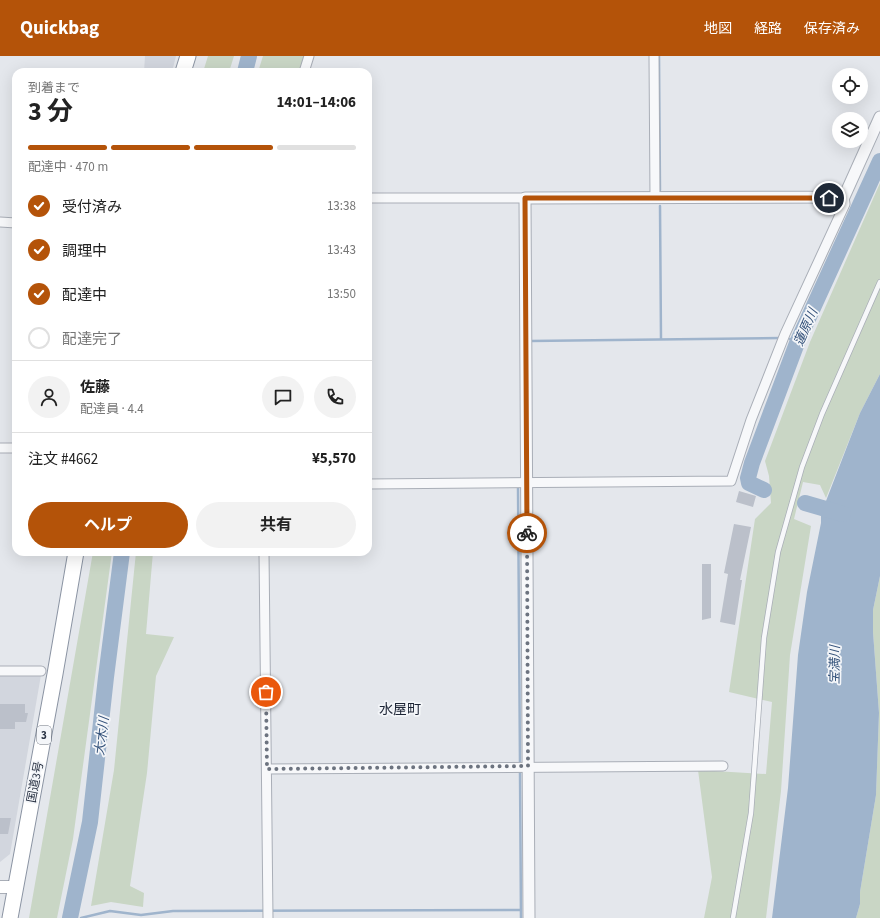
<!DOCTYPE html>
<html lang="ja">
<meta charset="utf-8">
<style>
:root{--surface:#fff;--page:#f2f2f2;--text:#222;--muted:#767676;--line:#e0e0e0;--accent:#b45309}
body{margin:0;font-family:"Source Sans 3","Noto Sans JP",sans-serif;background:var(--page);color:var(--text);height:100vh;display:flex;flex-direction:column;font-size:15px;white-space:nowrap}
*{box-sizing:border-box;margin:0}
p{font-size:13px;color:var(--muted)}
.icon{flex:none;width:22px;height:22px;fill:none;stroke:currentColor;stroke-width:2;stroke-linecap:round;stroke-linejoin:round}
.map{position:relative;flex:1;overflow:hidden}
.sheet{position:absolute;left:12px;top:12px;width:360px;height:488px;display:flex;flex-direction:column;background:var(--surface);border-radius:12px;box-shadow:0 4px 16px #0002}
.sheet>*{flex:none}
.buttons{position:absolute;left:832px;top:12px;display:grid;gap:8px}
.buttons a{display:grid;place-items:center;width:36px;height:36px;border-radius:50%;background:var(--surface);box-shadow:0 4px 16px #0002;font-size:20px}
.pin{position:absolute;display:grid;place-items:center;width:34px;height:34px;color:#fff;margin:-17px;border:2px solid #fff;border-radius:50%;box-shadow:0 1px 4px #0007}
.courier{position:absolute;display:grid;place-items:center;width:40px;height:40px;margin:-20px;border:3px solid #b45309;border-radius:50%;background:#fff;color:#222;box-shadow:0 1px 5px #0007}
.head em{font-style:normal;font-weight:700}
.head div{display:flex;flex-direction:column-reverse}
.head{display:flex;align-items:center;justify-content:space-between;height:68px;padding:0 16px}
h1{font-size:26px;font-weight:700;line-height:30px}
.bar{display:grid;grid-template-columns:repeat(4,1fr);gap:6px 4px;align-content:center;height:48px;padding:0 16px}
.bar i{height:5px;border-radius:3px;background:var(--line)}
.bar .active{background:var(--accent)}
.bar p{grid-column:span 4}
.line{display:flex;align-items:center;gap:10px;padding:0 16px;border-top:1px solid var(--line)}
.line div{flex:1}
.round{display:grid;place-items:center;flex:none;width:42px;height:42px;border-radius:21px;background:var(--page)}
ol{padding:0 16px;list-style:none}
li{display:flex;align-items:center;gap:12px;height:44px}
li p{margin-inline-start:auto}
li .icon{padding:4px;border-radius:50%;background:var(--accent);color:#fff;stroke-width:4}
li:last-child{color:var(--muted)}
li i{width:22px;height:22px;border:2px solid var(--line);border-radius:50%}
.action{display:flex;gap:8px;margin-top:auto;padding:8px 16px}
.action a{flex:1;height:46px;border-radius:24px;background:var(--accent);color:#fff;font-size:16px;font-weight:700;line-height:46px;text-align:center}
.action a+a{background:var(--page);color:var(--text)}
header{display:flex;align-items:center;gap:24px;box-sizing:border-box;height:56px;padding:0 20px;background:var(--accent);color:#fff}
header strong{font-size:19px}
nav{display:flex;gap:22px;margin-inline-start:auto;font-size:14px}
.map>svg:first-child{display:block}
.built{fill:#d2d6de}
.green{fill:#c9d6c5}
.water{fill:#9fb4cc}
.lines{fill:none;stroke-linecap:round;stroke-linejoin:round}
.stream{stroke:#9fb4cc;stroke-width:2.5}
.river{stroke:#9fb4cc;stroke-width:16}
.building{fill:#bbc0ca}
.service-casing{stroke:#a9aeb7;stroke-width:6}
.minor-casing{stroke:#a9aeb7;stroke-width:11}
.tertiary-casing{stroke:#a9aeb7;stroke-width:13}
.secondary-casing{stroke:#a9aeb7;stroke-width:14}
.trunk-casing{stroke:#8b94a3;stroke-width:17}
.service{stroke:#f7f8fa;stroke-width:4.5}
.minor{stroke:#f7f8fa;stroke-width:9}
.tertiary{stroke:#f7f8fa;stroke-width:11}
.secondary{stroke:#fff;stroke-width:12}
.trunk{stroke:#fff;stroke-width:15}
.done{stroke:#6c737f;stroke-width:4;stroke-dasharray:0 7.2}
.route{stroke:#b45309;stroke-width:5}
.labels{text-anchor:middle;stroke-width:3.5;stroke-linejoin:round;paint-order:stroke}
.shield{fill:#f4f6f9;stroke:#676e7b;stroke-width:1}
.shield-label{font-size:11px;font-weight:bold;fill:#2b3445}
.street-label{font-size:12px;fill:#2b3445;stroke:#f4f6f9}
.water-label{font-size:13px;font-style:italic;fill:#34527a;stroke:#f4f6f9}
.quarter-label{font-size:14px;fill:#1d2536;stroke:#f4f6f9}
</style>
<header>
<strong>Quickbag</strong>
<nav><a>地図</a><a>経路</a><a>保存済み</a></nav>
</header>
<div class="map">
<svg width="880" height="862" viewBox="0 0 880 862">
<rect width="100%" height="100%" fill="#e4e7ec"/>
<path class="built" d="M 145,0 L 176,0 L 172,16 L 144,16 Z
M 0,618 L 41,619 L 10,798 L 0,806 Z"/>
<path class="green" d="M 208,0 L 234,0 L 229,16 L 203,16 Z
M 263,0 L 306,0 L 301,16 L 258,16 Z
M 880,127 L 880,318 L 860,357 L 826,442 L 820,429 L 803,426 L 794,463 L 811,470 L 790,599 L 781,735 L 766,862 L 704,862 L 712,821 L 698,714 L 766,718 L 772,646 L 729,636 L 755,463 L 771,447 L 769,420 L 765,405 L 810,286 Z
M 93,496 L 112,496 L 73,783 L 57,862 L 29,862 Z
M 136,496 L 153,496 L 146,578 L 174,581 L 156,620 L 147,717 L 130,830 L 144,837 L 143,851 L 111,846 L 91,850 L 114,714 Z
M 880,520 L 880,862 L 856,862 L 860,848 L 860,836 L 876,739 L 879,657 L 873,576 L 873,554 Z"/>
<path class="water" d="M 880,318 L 880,520 L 873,554 L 873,576 L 879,657 L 876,739 L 860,836 L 860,848 L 856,862 L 772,862 L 788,732 L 798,599 L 807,536 L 821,467 L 821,458 L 860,357 Z"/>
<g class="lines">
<path class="stream" d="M 659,0 L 660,134
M 660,150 L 661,283
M 790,283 L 797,287
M 530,285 L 781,282
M 518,432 L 520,706
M 748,432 L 749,427
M 520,716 L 521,862
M 81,862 L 110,855 L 141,859 L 173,855 L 521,854"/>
<path class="river" d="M 245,16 L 249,0
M 764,434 L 749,427 L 748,422 L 752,407 L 797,287 L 880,105
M 805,447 L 843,458
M 70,862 L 90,766 L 106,621 L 122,496"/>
</g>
<path class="building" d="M 739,435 L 756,440 L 753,451 L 736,446 Z
M 734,468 L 751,471 L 740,524 L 742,524 L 735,569 L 720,566 L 728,518 L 724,517 Z
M 702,508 L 711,508 L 711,562 L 702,564 Z
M 0,648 L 25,648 L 25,657 L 28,657 L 26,666 L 15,666 L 15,673 L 0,673 Z
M 0,762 L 11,762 L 8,778 L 0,778 Z"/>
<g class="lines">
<defs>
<path id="service" d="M 733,862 L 751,757 L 764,582 L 778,496 L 802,411 L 822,358 L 880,226"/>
<path id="minor" d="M 654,0 L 655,142
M 304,16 L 309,0
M 368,142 L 525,142
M 0,166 L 16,167
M 0,392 L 16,392
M 368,428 L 731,425 L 751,364 L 785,278 L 845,148 L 844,141
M 264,496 L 268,862
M 0,615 L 41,615
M 267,713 L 723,710"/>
<path id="tertiary" d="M 529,862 L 525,142 L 844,141 L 880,61"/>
<path id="secondary" d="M 0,831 L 15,831"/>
<path id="trunk" d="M 183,16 L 188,0
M 10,862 L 55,618 L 76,496"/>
</defs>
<use href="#service" class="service-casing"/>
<use href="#minor" class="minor-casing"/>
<use href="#tertiary" class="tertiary-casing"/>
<use href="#secondary" class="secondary-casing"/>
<use href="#trunk" class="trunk-casing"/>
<use href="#service" class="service"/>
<use href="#minor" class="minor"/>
<use href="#tertiary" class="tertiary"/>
<use href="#secondary" class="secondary"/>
<use href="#trunk" class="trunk"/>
</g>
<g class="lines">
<path class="done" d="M 266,636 L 267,713 L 528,710 L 527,477"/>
<path class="route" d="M 527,477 L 525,142 L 829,142"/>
</g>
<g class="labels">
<rect class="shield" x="37" y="670" width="14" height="18" rx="3"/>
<g class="shield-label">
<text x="44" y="683">3</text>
</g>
<g class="street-label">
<text transform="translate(35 726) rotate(-79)" y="4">国道3号</text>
</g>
<g class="water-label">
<text transform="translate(805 271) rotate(-66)" y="5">蓮原川</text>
<text transform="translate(834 609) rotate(-89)" y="5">宝満川</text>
<text transform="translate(101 680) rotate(-83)" y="5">大木川</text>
</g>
<g class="quarter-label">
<text x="400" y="658">水屋町</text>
</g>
</g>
</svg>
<div class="buttons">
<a><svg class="icon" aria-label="locate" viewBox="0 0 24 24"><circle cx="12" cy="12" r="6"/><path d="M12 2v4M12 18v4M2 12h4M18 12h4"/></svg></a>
<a><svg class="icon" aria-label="layers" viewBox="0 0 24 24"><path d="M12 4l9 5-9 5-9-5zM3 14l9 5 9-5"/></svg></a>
</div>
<div class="pin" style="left:266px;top:636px;background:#ea580c"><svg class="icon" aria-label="bag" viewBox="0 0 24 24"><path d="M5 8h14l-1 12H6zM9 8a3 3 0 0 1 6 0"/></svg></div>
<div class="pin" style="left:829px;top:142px;background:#1f2937"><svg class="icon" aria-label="home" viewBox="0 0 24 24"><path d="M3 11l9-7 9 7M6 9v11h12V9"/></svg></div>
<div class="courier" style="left:527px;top:477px"><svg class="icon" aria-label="bike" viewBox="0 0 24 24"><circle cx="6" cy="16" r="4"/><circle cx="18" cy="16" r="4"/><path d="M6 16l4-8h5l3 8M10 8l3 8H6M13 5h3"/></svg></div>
<section class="sheet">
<div class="head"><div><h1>3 分</h1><p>到着まで</p></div><em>14:01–14:06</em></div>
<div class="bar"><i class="active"></i><i class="active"></i><i class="active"></i><i></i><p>配達中 · 470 m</p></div>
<ol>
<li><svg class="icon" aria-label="check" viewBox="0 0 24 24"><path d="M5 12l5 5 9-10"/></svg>受付済み<p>13:38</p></li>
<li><svg class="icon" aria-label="check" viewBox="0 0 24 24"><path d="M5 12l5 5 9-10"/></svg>調理中<p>13:43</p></li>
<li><svg class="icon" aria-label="check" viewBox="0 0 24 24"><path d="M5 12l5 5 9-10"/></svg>配達中<p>13:50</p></li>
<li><i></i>配達完了</li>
</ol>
<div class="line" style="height:72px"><a class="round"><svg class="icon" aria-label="person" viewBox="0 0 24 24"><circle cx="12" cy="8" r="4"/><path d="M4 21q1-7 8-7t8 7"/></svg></a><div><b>佐藤</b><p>配達員 · 4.4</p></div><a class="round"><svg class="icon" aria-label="chat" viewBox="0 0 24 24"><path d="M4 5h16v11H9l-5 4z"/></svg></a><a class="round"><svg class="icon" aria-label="phone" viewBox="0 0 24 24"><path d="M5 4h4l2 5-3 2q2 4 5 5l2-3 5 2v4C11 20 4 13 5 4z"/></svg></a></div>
<div class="line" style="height:52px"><div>注文 #4662</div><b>¥5,570</b></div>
<div class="action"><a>ヘルプ</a><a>共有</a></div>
</section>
</div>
